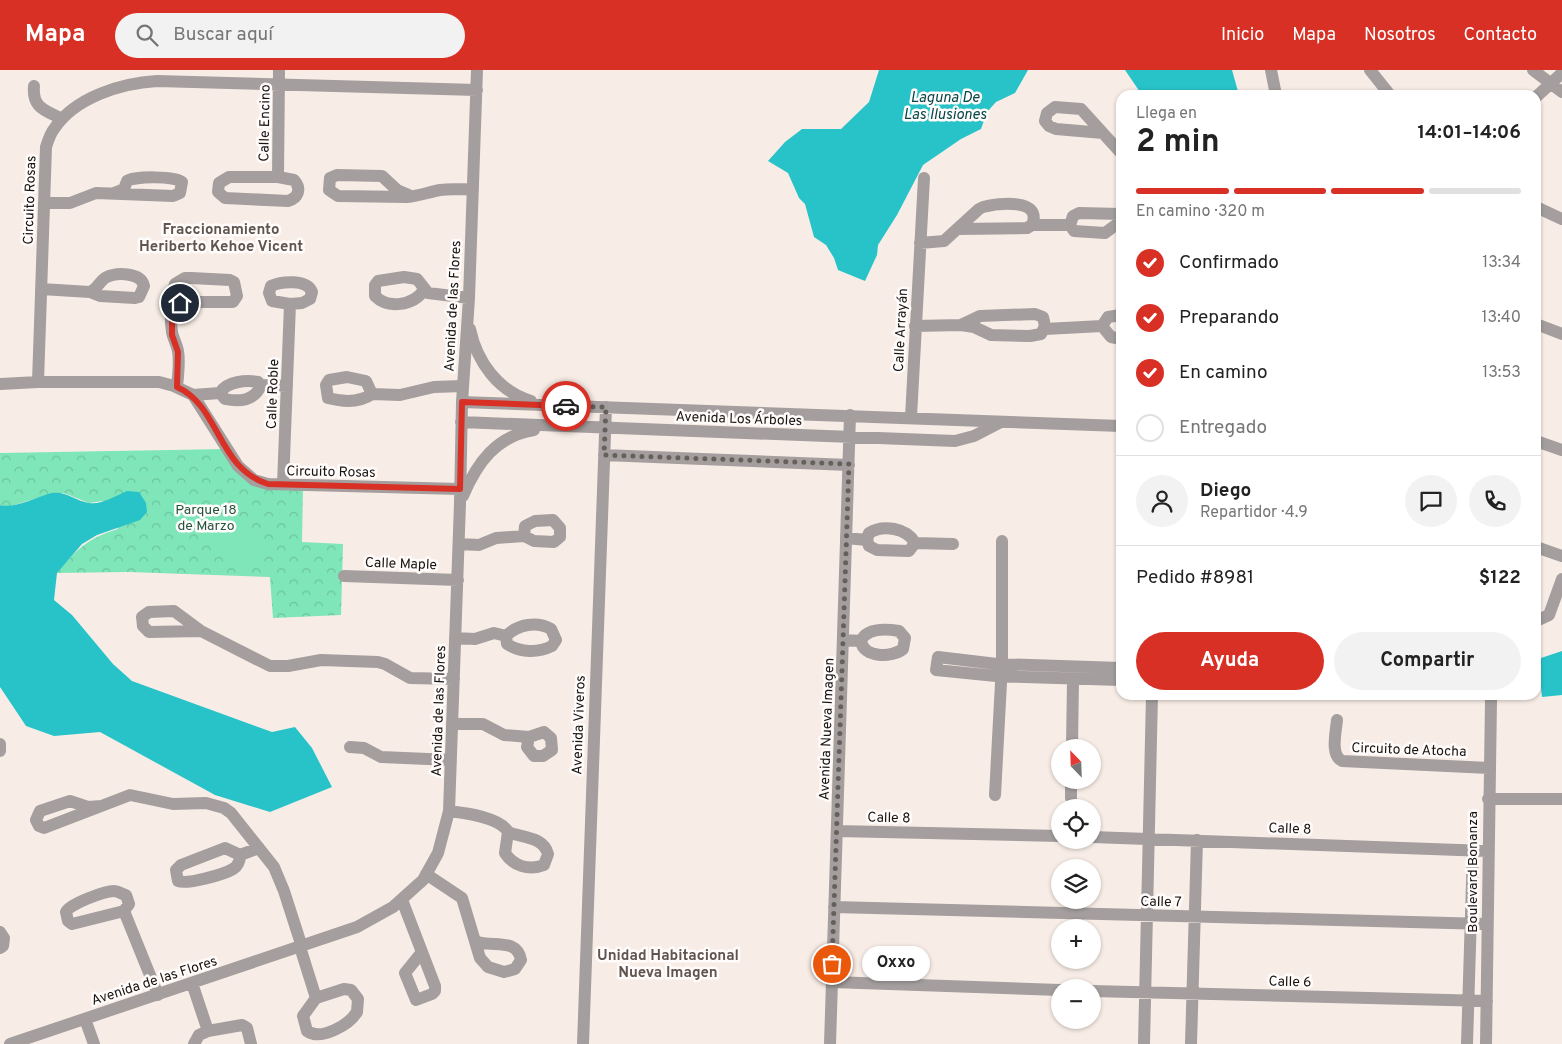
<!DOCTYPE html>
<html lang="es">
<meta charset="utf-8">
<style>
:root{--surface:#fff;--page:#f2f2f2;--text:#222;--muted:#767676;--line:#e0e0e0;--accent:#d93025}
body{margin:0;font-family:Overpass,sans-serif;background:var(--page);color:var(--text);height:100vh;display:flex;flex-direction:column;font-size:19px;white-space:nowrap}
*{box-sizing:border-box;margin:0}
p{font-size:16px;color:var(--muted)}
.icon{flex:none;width:28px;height:28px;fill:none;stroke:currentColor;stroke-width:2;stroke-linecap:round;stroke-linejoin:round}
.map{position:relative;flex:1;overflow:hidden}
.details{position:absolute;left:1116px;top:20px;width:425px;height:610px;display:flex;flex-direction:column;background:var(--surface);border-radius:15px;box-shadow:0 1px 4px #0004}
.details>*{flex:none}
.needle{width:32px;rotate:337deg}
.fabs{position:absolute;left:1051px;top:669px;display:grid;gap:10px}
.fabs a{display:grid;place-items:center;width:50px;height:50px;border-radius:50%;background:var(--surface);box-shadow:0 1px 4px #0004;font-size:25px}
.pin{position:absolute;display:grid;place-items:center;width:42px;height:42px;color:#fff;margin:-21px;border:2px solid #fff;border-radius:50%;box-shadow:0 1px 5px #0007}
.courier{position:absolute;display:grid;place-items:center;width:50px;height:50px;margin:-25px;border:4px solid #d93025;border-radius:50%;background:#fff;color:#222;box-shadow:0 1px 6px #0007}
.bubble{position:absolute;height:35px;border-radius:18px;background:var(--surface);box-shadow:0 1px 4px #0004;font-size:16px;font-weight:700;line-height:35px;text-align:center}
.summary em{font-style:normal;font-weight:700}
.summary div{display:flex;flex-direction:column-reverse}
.summary{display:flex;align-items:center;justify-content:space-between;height:85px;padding:0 20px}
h1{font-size:32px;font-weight:700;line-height:38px}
.bar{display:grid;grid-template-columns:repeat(4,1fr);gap:8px 5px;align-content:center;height:60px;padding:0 20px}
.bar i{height:6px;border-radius:4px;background:var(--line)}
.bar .active{background:var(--accent)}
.bar p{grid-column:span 4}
.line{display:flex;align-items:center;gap:12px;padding:0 20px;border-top:1px solid var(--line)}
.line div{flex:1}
.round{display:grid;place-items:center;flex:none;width:52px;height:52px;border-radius:26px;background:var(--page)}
ol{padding:0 20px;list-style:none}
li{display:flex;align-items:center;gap:15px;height:55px}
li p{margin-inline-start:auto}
li .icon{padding:5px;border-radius:50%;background:var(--accent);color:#fff;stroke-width:4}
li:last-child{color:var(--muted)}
li i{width:28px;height:28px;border:2px solid var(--line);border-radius:50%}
.button{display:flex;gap:10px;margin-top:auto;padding:10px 20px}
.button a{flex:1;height:58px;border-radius:30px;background:var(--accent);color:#fff;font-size:20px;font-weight:700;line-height:58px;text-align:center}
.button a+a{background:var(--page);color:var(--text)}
header{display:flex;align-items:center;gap:30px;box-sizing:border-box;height:70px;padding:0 25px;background:var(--accent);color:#fff}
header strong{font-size:24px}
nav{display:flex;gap:28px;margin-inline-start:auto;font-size:18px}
.search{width:350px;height:45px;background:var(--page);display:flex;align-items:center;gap:12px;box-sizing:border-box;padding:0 18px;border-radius:28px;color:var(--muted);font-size:19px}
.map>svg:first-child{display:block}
.park{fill:url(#park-crowns)}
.pitch{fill:#7ee6b8}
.water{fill:#27c3c9}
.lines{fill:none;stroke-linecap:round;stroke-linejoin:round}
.minor{stroke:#a49e9e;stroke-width:12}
.done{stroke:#66605c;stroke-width:5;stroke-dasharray:0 9}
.route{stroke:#d93025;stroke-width:6}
.labels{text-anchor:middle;stroke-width:5;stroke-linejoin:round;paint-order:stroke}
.street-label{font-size:14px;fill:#181412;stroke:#fffcfb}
.park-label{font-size:14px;fill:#275441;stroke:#fffcfb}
.water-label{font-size:15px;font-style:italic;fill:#034649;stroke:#fffcfb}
.neighbourhood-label{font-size:15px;font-weight:bold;fill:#5e554f;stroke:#fffcfb}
</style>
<header>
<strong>Mapa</strong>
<div class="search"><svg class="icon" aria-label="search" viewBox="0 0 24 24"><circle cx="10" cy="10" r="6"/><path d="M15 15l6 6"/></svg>Buscar aquí</div>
<nav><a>Inicio</a><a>Mapa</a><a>Nosotros</a><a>Contacto</a></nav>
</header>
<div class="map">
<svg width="1562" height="974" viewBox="0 0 1562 974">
<defs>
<pattern id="park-crowns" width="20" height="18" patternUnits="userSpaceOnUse" patternTransform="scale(1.25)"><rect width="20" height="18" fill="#7ee6b8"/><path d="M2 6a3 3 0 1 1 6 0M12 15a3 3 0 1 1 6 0" fill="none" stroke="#6cc49d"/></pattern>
</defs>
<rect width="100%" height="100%" fill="#f8ede6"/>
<path class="park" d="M 226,379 L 246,404 L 303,415 L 302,472 L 343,474 L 341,545 L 273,548 L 270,507 L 129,502 L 56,503 C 77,480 87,468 118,459 L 103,431 L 89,433 L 64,423 L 50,424 L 8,437 L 0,435 L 0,383 Z"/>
<path class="pitch" d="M 229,439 L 264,482 L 239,502 L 202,461 Z"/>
<path class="water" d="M 879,0 L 1028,0 L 1015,23 L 996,32 L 987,42 L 981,59 L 961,69 L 923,95 L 897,145 L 878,175 L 877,185 L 865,211 L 838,200 L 834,188 L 826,175 L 814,167 L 805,134 L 799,128 L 788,103 L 768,91 L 785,72 L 802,59 L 841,59 L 869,32 Z
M 1125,0 L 1232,0 L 1239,25 L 1142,25 Z
M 127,421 L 139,422 L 146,433 L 147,442 L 140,450 L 97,465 L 82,474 L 57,503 L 54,530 L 72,545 L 113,594 L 132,611 L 272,662 L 295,657 L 312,678 L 332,717 L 270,742 L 215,725 L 100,662 L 54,666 L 26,656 L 0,617 L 0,435 C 13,439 35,428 48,424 C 64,419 75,431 89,433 C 101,435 116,426 127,421 Z
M 1562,581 L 1562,625 L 1542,627 L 1538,589 Z"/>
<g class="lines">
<path class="minor" d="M 1271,0 L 1276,25
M 1370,0 L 1390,25
M 1533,0 L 1562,22
M 34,16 C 32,38 45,40 62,49
M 1536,27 L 1562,3
M 1103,63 L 1056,59 L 1049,56 L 1045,51 L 1047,43 L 1055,37 L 1081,39 L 1121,83
M 278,107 L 229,107 L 219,113 L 218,122 L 225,128 L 288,131 C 298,128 302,119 294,110 L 278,107 L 279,0
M 411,126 L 397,120 L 382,106 L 337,105 L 330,108 L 329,120 L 338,126 L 407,127 C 419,126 429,122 440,120 C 451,119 462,119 473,119
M 44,133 L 70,133 L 96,123 L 173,126 L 180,123 L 182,112 C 176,106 134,106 127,111 L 124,119 L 114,123
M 1536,137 L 1562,149
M 1121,144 L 1079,143 L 1073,146 L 1070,155 L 1074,161 L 1105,163 L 1121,151
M 1032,155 L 1070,155
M 920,173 L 944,171 L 979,139 L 983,137 C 998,133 1043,128 1032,155 L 1027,158 L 958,159
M 41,219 L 90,222 L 100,226 L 135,228 L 139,227 L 144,216 C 141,202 116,202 105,208 C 99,212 97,219 90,222
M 424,220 C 413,236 388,239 375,226 L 375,215 L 378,211 L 404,207 L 417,209 L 428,223 L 469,228
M 172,242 L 177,235 L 184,232 L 233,232 L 237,226 L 234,212 L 230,210 L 191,208 L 185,208 L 175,214 C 170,226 170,249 172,262 C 173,268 177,275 178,281 C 180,292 178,306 177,317
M 1121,245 L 1108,247 L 1102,256 L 1111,267 L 1121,269
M 1536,254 L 1562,264
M 915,256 L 961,255 L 974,257 L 991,265 L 1030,266 L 1041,264 L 1045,256 L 1043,247 L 1035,244 L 980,246 L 961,255
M 470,259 C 477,292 498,321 531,331
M 1045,259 L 1102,256
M 38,312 L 46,77 C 48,71 50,64 54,59 C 75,27 122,13 157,11 L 477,20
M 0,314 L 38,312 L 159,312 L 174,316 L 193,325 L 238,396 L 254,410 L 268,414 L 460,419
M 261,315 C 255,331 239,332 225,329 L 220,323 C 226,311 247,310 258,312 L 261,315 L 287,316
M 372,324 C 359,333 343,332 328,328 L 326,315 L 329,310 L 347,307 L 366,311 L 372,324 L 400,325 L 434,317 L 463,316
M 193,325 L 220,323
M 462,332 L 1121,356
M 911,347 L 924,108
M 461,352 L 955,371 L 974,366 L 1001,352
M 1536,371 L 1562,380
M 604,385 L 849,395
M 283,414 L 290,234 L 272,231 L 269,223 L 271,216 C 282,211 307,209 312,222 L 310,229 L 302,233 L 290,234
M 463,426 C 477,393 496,366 534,360
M 846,468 L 867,470 L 869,463 C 883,454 907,458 915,473 L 953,474
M 867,470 L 869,476 L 877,480 L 909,481 L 915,473
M 459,474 L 479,475 L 496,468 L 524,466 L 534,471 L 554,472 L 560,467 L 560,458 L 553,450 L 535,451 L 525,456 L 524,466
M 1536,477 L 1562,486
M 344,506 L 458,510
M 1536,551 L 1549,545 L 1562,509
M 201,561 L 149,562 L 143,556 L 142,547 L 149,542 L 174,541 L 201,561 L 270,596 L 288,596 L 321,590 L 378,592 L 385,594 L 410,608 L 454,609
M 455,568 L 475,569 L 494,563 L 506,566 L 507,574 C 521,583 538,583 552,576 L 556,570 L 551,559 C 537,551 518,554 506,566
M 844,570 L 861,571 C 867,557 887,559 899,561 L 905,568 L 903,579 C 892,588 863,588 861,571
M 1121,598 L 997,594 L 938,587 L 936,600 L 996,606 L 1121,610
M 1337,650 C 1336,662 1330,685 1342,691 L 1489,698
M 452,654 L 483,654 L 504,665 L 529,667 L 544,662 L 551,668 L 552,680 L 543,686 L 534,686 L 527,677 L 529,667
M 0,674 L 0,681
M 350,677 L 364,678 L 381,687 L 451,690
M 1072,678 L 1073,609
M 995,725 L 1002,594 L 1002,471
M 1071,728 L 1071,710
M 1488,729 L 1562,729
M 101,736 L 88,737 L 70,731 L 40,741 L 36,750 L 39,756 L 44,758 L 130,725 L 173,734 L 206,733 L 224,738 L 231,743 L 274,797 L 284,821 L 302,877
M 449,741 C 464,743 500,747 508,762 L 505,783 C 513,796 529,801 544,795 L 548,784 C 543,766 522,768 508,762
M 837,761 L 1060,766
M 1092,767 L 1487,781
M 240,785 C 240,790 238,796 233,799 C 225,804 187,815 178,811 L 176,800 L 181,795 L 225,778 L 240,785 L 259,778
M 426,804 L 462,828 L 480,888 L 488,897 L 504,902 L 515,899 L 521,890 C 517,867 492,878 475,871
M 402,830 L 435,916 L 435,921 L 432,924 L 416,930 L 405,903 L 422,882
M 834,837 L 1487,854
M 124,841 L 72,854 L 68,851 L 66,842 C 69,834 105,821 114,821 C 118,821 122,824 126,825 L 129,834 L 124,841 L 158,925
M 0,862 L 4,868 L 3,876 L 0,878
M 300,877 L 316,928 L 303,946 L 307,961 C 321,971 349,955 357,942 L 358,929 L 351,920 L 344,919 L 316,928
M 832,912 L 1060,920
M 192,913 L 208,961 L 199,965 L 194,974
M 1092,921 L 1487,931
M 85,949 L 94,974
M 208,961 L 242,955 L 247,958 L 251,974
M 10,974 L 357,857 L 393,837 L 423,810 L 438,783 L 449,741 L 460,433 L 462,332 L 469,228 L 477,0
M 583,974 L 606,337
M 830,974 L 850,345
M 1144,974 L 1152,625
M 1191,974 L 1197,770
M 1467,974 L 1473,780
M 1486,974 L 1491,630"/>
</g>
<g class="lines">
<path class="done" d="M 566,336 L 606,337 L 604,385 L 849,394 L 832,894"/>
<path class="route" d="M 180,233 L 172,242 L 172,265 L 178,282 L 177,317 C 220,336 217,398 268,414 L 460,419 L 462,332 L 566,336"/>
</g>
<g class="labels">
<g class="street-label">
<text transform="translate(264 53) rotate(-89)" y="5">Calle Encino</text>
<text transform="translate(29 130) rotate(-88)" y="5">Circuito Rosas</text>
<text transform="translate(452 236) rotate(-87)" y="5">Avenida de las Flores</text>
<text transform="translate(900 260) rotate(-87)" y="5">Calle Arrayán</text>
<text transform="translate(272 324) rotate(-88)" y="5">Calle Roble</text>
<text transform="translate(739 348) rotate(2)" y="5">Avenida Los Árboles</text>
<text transform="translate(331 401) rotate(1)" y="5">Circuito Rosas</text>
<text transform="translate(401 493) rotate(2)" y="5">Calle Maple</text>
<text transform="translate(438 641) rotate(-88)" y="5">Avenida de las Flores</text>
<text transform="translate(578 655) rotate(-88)" y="5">Avenida Viveros</text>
<text transform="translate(826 659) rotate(-88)" y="5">Avenida Nueva Imagen</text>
<text transform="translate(1409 679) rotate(2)" y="5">Circuito de Atocha</text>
<text transform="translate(889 747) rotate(1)" y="5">Calle 8</text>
<text transform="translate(1290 758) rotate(2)" y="5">Calle 8</text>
<text transform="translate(1472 802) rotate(-90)" y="5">Boulevard Bonanza</text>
<text transform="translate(1161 831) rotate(1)" y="5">Calle 7</text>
<text transform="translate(154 910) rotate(-18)" y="5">Avenida de las Flores</text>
<text transform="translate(1290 911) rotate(1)" y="5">Calle 6</text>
</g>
<g class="park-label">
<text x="206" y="444">Parque 18<tspan x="206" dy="16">de Marzo</tspan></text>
</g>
<g class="water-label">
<text x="945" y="32">Laguna De<tspan x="945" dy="17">Las Ilusiones</tspan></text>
</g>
<g class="neighbourhood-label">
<text x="221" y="164">Fraccionamiento<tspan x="221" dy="17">Heriberto Kehoe Vicent</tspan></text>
<text x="668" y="890">Unidad Habitacional<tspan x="668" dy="17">Nueva Imagen</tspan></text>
</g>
</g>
</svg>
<div class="fabs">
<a><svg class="needle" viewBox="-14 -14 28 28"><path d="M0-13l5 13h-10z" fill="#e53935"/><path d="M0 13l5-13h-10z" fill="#767676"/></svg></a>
<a><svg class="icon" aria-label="locate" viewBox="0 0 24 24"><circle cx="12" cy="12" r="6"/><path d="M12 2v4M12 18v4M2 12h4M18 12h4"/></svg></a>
<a><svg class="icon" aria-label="layers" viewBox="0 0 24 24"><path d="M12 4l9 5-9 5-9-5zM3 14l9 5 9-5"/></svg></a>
<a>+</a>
<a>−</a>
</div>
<div class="pin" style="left:832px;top:894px;background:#ea580c"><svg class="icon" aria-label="bag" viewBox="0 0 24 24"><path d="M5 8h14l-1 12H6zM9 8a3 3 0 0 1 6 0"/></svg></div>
<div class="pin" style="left:180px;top:233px;background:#1f2937"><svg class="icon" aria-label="home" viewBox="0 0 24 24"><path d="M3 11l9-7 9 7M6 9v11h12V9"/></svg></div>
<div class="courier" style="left:566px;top:336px"><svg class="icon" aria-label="car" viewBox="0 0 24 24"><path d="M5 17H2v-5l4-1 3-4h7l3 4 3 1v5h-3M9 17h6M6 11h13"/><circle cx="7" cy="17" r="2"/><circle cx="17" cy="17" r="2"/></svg></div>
<div class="bubble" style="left:862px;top:876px;width:68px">Oxxo</div>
<section class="details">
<div class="summary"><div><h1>2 min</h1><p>Llega en</p></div><em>14:01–14:06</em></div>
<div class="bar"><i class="active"></i><i class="active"></i><i class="active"></i><i></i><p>En camino · 320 m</p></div>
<ol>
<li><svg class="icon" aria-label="check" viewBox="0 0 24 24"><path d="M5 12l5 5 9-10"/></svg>Confirmado<p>13:34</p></li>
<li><svg class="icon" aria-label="check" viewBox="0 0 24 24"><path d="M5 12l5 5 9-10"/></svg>Preparando<p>13:40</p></li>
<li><svg class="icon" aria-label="check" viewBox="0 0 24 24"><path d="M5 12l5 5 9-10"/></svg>En camino<p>13:53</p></li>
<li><i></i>Entregado</li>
</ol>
<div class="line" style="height:90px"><a class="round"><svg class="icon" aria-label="person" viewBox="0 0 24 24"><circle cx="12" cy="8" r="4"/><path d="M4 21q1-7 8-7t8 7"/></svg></a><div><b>Diego</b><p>Repartidor · 4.9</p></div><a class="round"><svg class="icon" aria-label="chat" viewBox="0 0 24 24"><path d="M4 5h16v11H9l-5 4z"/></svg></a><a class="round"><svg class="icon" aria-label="phone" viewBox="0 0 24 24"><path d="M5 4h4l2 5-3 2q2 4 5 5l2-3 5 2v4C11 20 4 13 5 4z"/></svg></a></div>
<div class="line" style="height:65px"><div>Pedido #8981</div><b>$122</b></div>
<div class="button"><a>Ayuda</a><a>Compartir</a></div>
</section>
</div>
